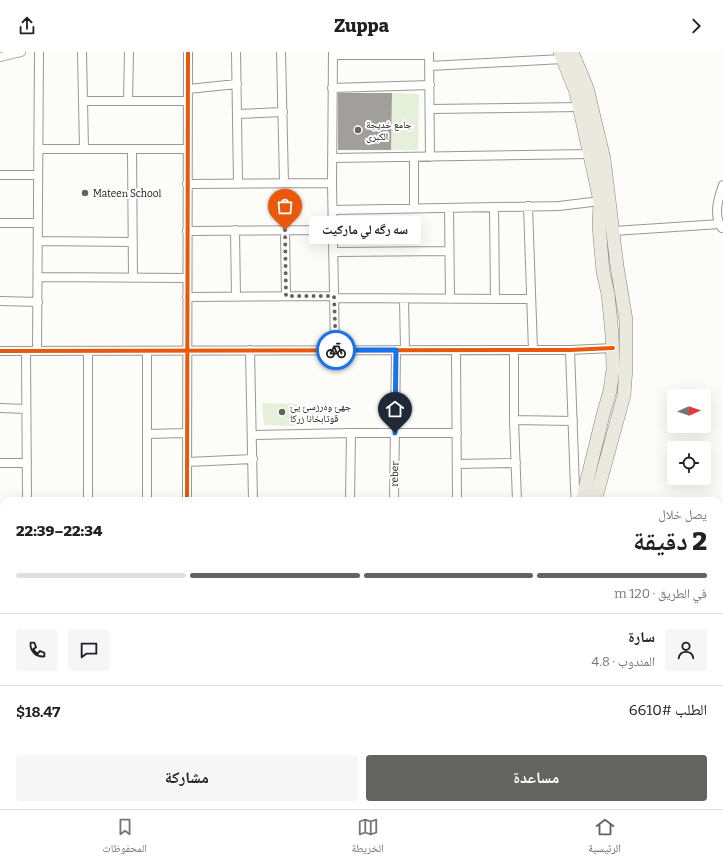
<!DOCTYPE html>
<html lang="ar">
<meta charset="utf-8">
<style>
:root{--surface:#fff;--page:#f6f6f6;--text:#202124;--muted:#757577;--line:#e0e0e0;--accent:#636362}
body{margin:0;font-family:Bitter,"Noto Naskh Arabic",serif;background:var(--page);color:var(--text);direction:rtl;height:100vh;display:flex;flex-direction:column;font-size:15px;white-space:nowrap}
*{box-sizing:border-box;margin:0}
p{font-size:13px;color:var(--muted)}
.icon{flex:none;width:22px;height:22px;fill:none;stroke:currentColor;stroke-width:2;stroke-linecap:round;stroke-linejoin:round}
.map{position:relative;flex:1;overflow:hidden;direction:ltr}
.details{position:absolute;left:0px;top:445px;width:723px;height:312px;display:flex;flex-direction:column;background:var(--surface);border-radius:12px 12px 0 0;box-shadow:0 4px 16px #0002;direction:rtl}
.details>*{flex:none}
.needle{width:26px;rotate:88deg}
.buttons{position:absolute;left:667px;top:337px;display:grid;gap:8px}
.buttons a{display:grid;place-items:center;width:44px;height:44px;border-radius:4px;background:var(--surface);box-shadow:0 4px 16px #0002;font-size:20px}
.pin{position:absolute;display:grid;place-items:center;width:34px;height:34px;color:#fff;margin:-41px -17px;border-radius:50% 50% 50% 0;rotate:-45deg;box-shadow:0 0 4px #0007}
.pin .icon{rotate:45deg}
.courier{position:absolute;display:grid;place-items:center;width:40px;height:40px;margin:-20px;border:3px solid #1a73e8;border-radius:50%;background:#fff;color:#222;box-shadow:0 1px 5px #0007}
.bubble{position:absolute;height:28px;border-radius:4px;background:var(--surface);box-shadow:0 4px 16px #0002;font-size:13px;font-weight:800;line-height:28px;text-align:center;direction:rtl}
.summary em{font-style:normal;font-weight:800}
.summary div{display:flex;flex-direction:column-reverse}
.summary{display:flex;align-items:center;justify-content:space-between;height:68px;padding:0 16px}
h1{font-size:26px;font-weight:800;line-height:30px}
.bar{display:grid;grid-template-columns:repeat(4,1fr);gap:6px 4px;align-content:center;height:48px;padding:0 16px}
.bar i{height:5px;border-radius:3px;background:var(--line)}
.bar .active{background:var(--accent)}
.bar p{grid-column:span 4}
.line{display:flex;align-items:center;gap:10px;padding:0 16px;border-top:1px solid var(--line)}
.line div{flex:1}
.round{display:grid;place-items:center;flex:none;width:42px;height:42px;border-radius:4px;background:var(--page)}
.primary-button{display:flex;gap:8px;margin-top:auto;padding:8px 16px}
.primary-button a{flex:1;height:46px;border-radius:4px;background:var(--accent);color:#fff;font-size:16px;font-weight:800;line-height:46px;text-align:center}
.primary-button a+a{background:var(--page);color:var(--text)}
header{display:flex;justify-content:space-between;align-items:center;height:52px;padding:0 16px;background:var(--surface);font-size:18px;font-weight:800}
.menu{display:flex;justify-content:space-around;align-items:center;height:56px;border-top:1px solid var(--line);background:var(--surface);font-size:11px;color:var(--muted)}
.menu a{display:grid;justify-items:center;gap:2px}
.menu .active{color:var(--accent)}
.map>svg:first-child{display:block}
.green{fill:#e5efda}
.building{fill:#a09f9c}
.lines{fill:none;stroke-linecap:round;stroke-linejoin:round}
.street-casing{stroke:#979795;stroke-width:10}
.primary-casing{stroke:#848482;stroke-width:14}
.street{stroke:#fffffe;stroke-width:8}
.primary{stroke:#ebe8de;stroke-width:13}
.cycleway-casing{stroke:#fff;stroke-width:6}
.cycleway{stroke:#e8590c;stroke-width:4}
.done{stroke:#636362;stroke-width:4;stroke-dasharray:0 7.2}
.route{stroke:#1a73e8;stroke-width:5}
.poi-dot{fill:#636362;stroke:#fff;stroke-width:1.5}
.labels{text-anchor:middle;stroke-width:4;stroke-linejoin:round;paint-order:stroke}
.poi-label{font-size:10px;fill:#111;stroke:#fff;text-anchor:start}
.street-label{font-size:10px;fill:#111;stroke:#fff}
</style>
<header><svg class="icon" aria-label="forward" viewBox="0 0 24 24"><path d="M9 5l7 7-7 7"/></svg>Zuppa<svg class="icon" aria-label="share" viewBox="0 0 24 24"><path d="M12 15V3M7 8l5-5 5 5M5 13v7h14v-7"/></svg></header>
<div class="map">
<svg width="723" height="757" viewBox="0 0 723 757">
<rect width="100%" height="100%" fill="#fcfcf8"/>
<path class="green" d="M 392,41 L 419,42 L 418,98 L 391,98 Z
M 262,351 L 297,352 L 298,374 L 264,373 Z"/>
<path class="building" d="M 338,41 L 392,41 L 391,98 L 338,98 Z"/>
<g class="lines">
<defs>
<path id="street" d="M 82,0 L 84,97
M 236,0 L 238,132
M 281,0 L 284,131
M 333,0 L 332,131 L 335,298
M 429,0 L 430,105
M 333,3 L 429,3
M 0,5 L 21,0
M 429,14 L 563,7
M 332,36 L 430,33
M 188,37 L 237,32
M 83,49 L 188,49
M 128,49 L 129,0
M 430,57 L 580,55
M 237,62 L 283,60
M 38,97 L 188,97
M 132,97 L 133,226
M 332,106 L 590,102
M 0,123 L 38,123
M 187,132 L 332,131
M 528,154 L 533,298
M 494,155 L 495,247
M 414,156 L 414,105
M 449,156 L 450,247
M 333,158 L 559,154 L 600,149
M 0,171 L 38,171
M 722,176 C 713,164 718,147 723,133
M 610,177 L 614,179 L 720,172
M 235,178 L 236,245
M 285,178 L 286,244
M 187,179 L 333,178
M 38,189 L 133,190
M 333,200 L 449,199
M 38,225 L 187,226
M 187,245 L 334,244
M 334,246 L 531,247
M 404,247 L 405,298
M 0,249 L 38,250
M 250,298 L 253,449
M 456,298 L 457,449
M 514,298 L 514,368 L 517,449
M 570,298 L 575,437 L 576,449
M 0,299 L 570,298 L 613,296
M 26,299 L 27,449
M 37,299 L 39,0
M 147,299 L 147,449
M 0,356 L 26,357
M 514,368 L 573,369
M 147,382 L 186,381
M 252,383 L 351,381 L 457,381
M 187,410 L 253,407
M 0,411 L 27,411
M 457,412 L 516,411
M 88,449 L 88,299
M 187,449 L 188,0
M 350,449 L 351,381
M 394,449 L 396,298
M 0,470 L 4,470
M 0,526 L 4,526
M 0,681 L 4,680
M 719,730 L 723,731
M 29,753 L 30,757
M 135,753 L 135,757
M 196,753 L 196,757
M 267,753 L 268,757
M 442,753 L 442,757
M 498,753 L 499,757
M 703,753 L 704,757"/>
<path id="primary" d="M 560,0 L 576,40 L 600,149 L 599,174 L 603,220 L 608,242 L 612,282 L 613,317 L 610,339 L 603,363 L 582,449
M 572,0 L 587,36 L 604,107 L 617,214 L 626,268 L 626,316 L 624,343 L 595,449
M 0,590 L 4,590
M 0,608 L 4,608
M 593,753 L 594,757
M 608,753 L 609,757"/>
</defs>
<use href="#street" class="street-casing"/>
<use href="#primary" class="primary-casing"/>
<use href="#street" class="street"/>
<use href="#primary" class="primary"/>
<defs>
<path id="cycleway" d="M 0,299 L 570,298 L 613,296
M 187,449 L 188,0"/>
</defs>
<use href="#cycleway" class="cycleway-casing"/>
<use href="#cycleway" class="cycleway"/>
</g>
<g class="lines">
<path class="done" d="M 285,178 L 286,244 L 334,244 L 336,298"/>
<path class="route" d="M 336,298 L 396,298 L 395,381"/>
</g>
<g class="poi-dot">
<circle cx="358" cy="78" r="4"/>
<circle cx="85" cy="141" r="4"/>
<circle cx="282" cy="360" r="4"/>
</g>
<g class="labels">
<g class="poi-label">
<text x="366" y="76">جامع خدیجة<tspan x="366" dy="12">الکبری</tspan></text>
<text x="93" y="145">Mateen School</text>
<text x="290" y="358">جھێ وەرزسێ یێ<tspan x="290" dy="12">قوتابخانا زرکا</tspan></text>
</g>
<g class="street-label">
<text transform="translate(394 422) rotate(-89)" y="4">reber</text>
</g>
</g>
</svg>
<div class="buttons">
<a><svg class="needle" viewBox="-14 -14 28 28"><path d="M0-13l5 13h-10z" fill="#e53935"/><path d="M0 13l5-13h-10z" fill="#757577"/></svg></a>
<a><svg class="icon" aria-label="locate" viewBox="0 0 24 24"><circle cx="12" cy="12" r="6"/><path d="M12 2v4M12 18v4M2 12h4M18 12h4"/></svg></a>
</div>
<div class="pin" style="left:285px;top:178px;background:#ea580c"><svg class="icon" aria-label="bag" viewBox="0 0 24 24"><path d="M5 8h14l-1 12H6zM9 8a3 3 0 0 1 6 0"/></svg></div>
<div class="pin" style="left:395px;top:381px;background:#1f2937"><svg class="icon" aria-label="home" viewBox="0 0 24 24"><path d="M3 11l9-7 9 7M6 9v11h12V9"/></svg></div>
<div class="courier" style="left:336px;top:298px"><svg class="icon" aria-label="bike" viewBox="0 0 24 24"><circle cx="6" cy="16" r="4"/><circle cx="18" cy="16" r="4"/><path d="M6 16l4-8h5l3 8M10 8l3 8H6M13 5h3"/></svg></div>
<div class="bubble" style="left:309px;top:164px;width:112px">سه رگه لي ماركيت</div>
<section class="details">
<div class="summary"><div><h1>2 دقيقة</h1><p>يصل خلال</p></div><em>22:34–22:39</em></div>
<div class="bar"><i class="active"></i><i class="active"></i><i class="active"></i><i></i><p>في الطريق · 120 m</p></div>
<div class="line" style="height:72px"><a class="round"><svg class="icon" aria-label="person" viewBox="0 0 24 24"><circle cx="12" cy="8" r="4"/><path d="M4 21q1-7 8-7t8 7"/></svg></a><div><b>سارة</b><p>المندوب · 4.8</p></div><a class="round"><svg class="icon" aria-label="chat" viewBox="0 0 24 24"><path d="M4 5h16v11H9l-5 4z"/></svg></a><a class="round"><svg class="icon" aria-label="phone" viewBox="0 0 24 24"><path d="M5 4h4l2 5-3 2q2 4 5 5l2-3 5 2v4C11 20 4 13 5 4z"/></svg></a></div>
<div class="line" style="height:52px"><div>الطلب #6610</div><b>$18.47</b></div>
<div class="primary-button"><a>مساعدة</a><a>مشاركة</a></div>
</section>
</div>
<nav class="menu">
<a class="active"><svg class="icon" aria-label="home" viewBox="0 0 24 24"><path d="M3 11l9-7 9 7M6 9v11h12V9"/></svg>الرئيسية</a>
<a><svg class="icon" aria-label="map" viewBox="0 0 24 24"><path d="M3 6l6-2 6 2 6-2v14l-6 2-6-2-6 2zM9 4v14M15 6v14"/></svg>الخريطة</a>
<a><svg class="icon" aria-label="saved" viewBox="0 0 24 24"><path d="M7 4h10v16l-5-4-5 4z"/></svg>المحفوظات</a>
</nav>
